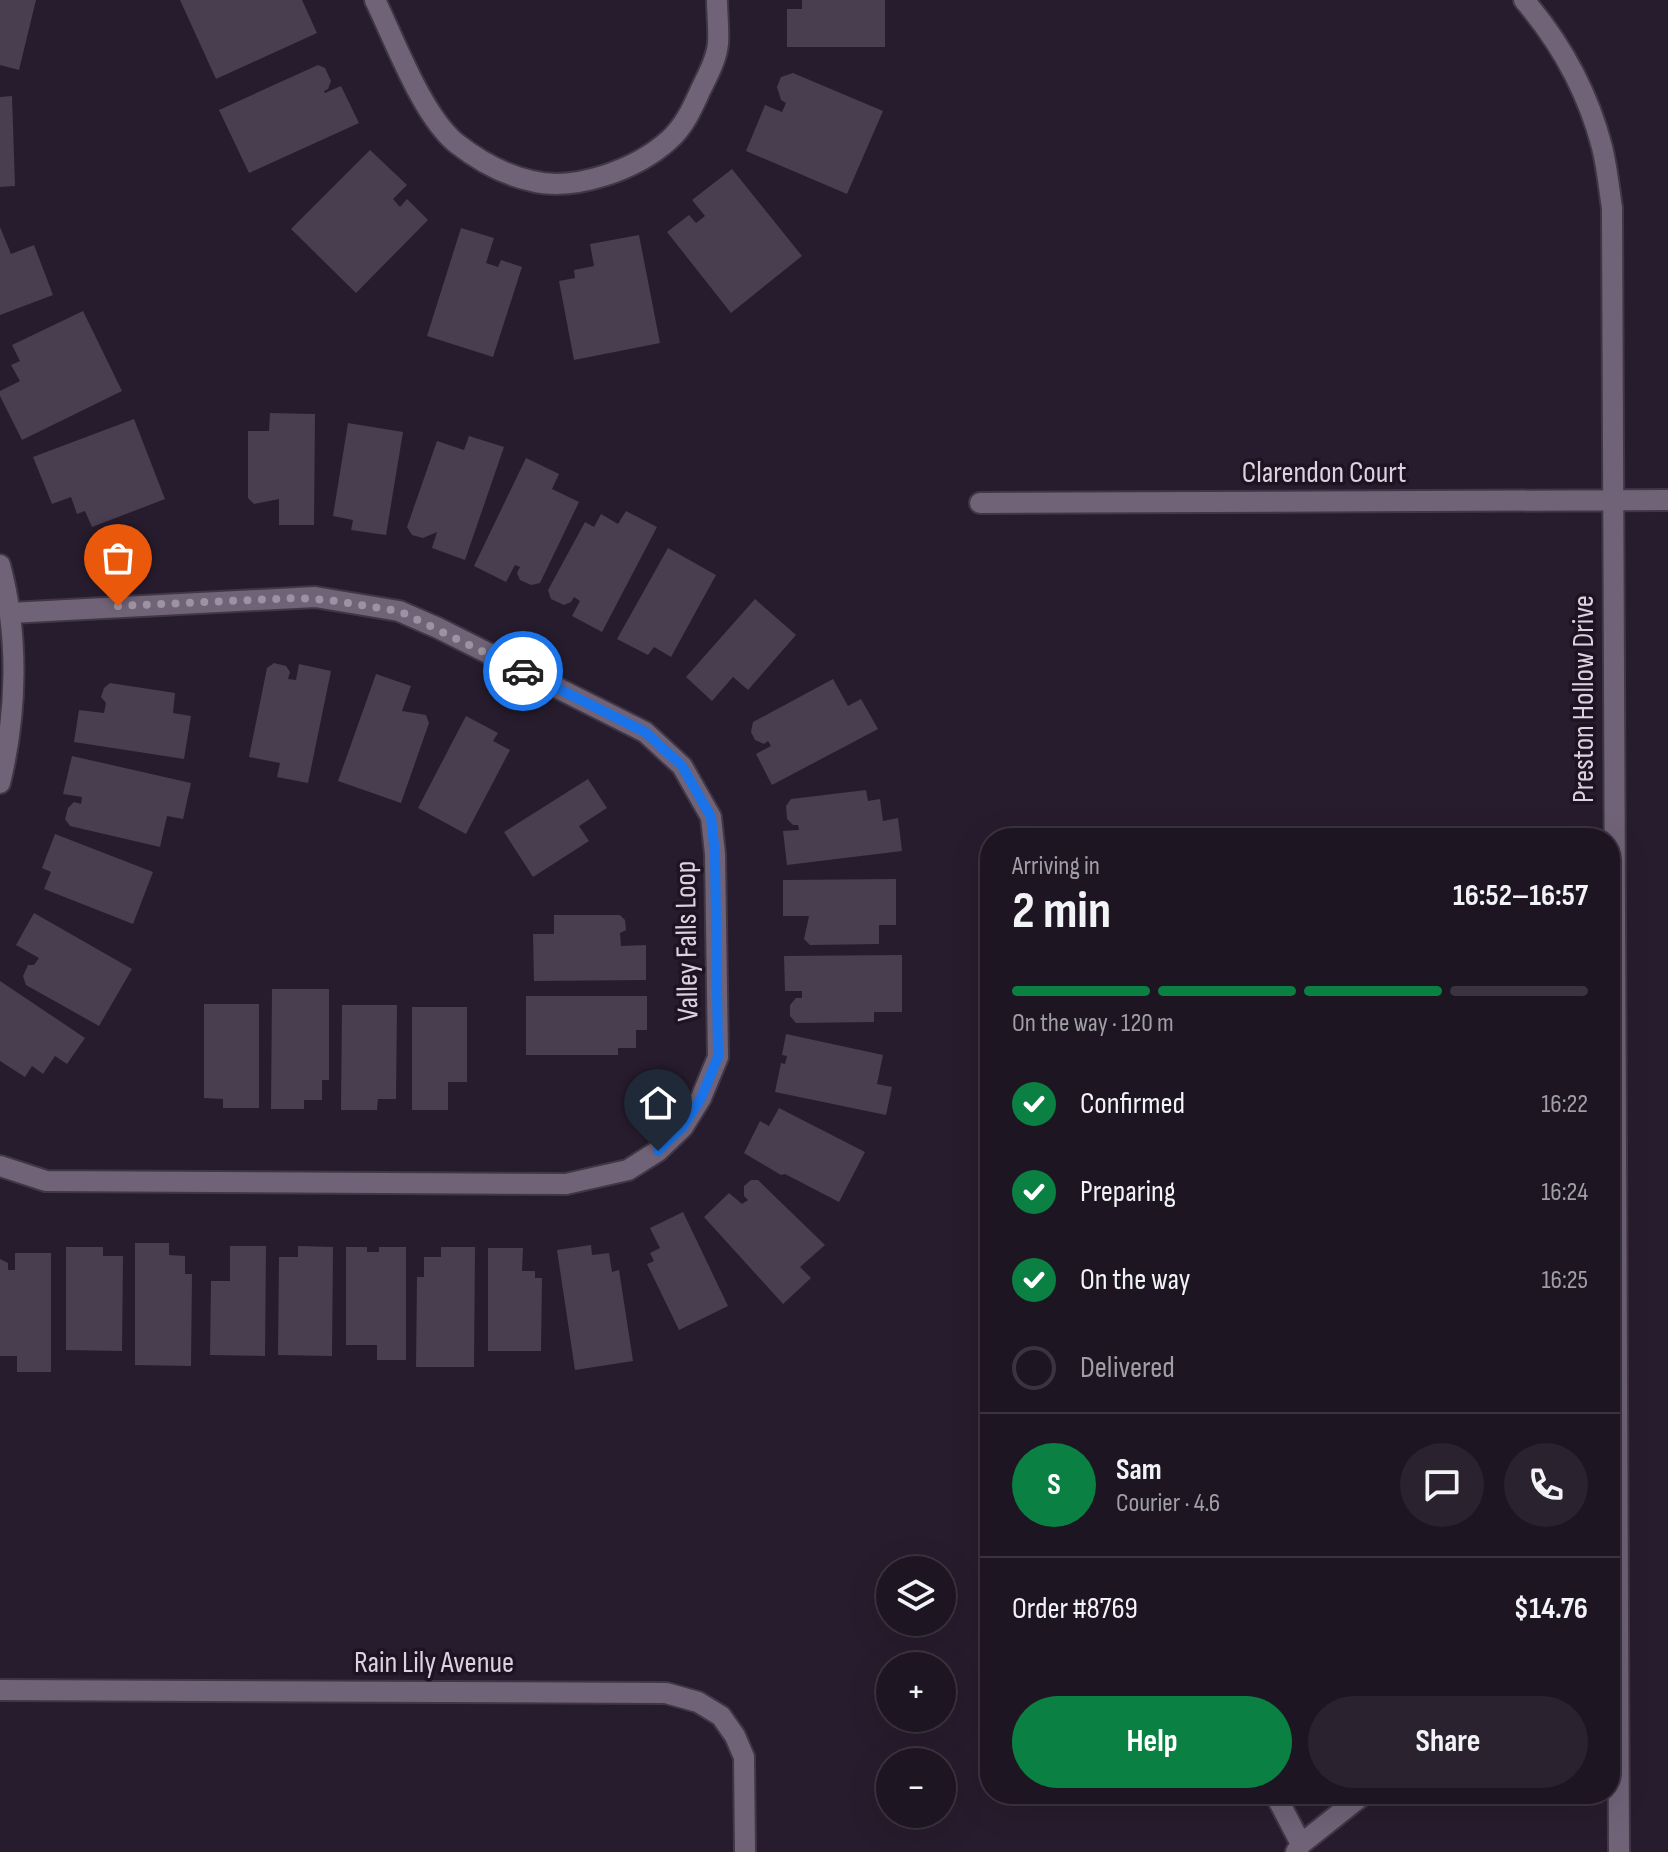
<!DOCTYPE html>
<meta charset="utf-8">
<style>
:root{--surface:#1d1522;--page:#2a222f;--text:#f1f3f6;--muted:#a09fa5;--line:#3b3440;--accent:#0b8043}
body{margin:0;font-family:"Sofia Sans Condensed",sans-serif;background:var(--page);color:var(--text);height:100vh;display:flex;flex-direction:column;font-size:30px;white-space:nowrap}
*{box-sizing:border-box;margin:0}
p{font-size:26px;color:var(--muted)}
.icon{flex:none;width:44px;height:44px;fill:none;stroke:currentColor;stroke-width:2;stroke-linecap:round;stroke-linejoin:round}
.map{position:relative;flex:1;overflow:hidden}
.details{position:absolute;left:980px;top:828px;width:640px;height:976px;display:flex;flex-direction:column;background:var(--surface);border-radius:32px;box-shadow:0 8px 32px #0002,0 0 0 2px var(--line)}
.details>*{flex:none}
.buttons{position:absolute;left:876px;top:1556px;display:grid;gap:16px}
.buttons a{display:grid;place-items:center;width:80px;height:80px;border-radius:50%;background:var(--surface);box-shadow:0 8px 32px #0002,0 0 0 2px var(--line);font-size:40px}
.pin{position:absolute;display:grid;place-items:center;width:68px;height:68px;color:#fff;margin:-82px -34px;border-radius:50% 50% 50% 0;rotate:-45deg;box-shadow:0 0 8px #0007}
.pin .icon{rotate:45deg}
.courier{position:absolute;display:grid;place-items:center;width:80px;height:80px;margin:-40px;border:6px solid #1a73e8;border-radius:50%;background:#fff;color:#222;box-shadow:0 2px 10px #0007}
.summary em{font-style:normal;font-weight:700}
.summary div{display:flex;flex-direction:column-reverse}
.summary{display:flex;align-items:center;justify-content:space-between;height:136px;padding:0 32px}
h1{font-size:52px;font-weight:700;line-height:60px}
.bar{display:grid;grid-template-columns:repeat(4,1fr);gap:12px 8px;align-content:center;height:96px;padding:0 32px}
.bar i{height:10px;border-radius:6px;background:var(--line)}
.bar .on{background:var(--accent)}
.bar p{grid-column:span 4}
.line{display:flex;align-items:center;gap:20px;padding:0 32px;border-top:2px solid var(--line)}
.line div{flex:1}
.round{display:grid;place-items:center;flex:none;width:84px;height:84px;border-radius:42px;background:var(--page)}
ol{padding:0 32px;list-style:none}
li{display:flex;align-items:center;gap:24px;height:88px}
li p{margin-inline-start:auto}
li .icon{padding:8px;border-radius:50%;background:var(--accent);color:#fff;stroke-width:4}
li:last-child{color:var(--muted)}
li i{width:44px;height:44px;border:4px solid var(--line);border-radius:50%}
.primary-button{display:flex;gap:16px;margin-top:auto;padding:16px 32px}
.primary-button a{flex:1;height:92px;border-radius:48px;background:var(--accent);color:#fff;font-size:32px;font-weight:700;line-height:92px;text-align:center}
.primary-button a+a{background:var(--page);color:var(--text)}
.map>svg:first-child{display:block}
.building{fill:#493d50}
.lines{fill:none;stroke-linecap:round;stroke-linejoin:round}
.minor-casing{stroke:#403745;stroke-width:24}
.minor{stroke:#706378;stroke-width:20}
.done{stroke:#9b93a1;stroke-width:8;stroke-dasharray:0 14.4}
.route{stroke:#1a73e8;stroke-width:10}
.labels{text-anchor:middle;stroke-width:7;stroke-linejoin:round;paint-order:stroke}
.street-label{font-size:30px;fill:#dad3df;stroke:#1d1323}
</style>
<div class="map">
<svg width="1668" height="1852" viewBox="0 0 1668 1852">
<rect width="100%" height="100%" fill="#271c2d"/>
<path class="building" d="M 0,0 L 36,0 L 19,70 L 0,65 Z
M 180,0 L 302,0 L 317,33 L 216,79 Z
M 802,0 L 885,0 L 885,47 L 787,47 L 787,9 L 802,9 Z
M 318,65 L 325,68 L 331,81 L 328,89 L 324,91 L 325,93 L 341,86 L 359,123 L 249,173 L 219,110 Z
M 793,73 L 883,111 L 847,194 L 746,151 L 765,105 L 782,112 L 786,103 L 781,100 L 777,87 L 781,77 Z
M 12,96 L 15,186 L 0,187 L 0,97 Z
M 370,150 L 407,185 L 393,199 L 400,207 L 407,199 L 428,220 L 356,293 L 291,229 Z
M 732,169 L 802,256 L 731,313 L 667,232 L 689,215 L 696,223 L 705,216 L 692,200 Z
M 0,227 L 11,254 L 34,245 L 53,295 L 0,315 Z
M 461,228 L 494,238 L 486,263 L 498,267 L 501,260 L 522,267 L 493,357 L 427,336 Z
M 639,235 L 660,343 L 574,360 L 559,281 L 575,278 L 574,270 L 594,266 L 590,244 Z
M 83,311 L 122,391 L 22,440 L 0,396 L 0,391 L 20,381 L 11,365 L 20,361 L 12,345 Z
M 270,413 L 315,414 L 314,525 L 279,525 L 279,499 L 254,504 L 248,498 L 248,431 L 269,431 Z
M 134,419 L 165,499 L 92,527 L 85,511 L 77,514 L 71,497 L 52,504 L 33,457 Z
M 348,423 L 403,432 L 386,535 L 351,530 L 353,520 L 333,516 Z
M 469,436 L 504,447 L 465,560 L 432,548 L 437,532 L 423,538 L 412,535 L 407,527 L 437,441 L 464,450 Z
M 526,458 L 559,474 L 552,489 L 579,502 L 540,583 L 531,585 L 520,580 L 517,573 L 520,567 L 515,565 L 506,582 L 474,566 Z
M 626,511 L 657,527 L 602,632 L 572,616 L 580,601 L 574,597 L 571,602 L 564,605 L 551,599 L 548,590 L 585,522 L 594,527 L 601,514 L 618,524 Z
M 668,548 L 716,575 L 671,657 L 654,647 L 648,655 L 617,639 Z
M 755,599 L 796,635 L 748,690 L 733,677 L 712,701 L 686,677 Z
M 274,663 L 286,666 L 290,672 L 288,679 L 296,680 L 299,664 L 331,671 L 308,783 L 277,777 L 280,763 L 249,757 L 267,668 Z
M 376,674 L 411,686 L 402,711 L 426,715 L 429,723 L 401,803 L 338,781 Z
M 833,679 L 848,706 L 861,699 L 878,729 L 772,785 L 756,754 L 771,746 L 768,741 L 764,744 L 755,740 L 751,732 L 753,722 Z
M 110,683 L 175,693 L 173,713 L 191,716 L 184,759 L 74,742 L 79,710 L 104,713 L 106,703 L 101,697 L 104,688 Z
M 466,716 L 498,733 L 493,741 L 510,750 L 466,834 L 418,808 Z
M 72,756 L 191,783 L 183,819 L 167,816 L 160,847 L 70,826 L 65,819 L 68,808 L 74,802 L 81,804 L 82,797 L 63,794 Z
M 588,779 L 607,808 L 579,826 L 589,841 L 533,877 L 504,832 Z
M 866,790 L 868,801 L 880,799 L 883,821 L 898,818 L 902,851 L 787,865 L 783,831 L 799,830 L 798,825 L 793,825 L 787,819 L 786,806 L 791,799 Z
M 55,834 L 153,872 L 133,924 L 44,889 L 51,872 L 42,868 Z
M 896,879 L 896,925 L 879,925 L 879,944 L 810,945 L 804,939 L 809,916 L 783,916 L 783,880 Z
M 34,913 L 132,969 L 99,1026 L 26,985 L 23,976 L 28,965 L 34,965 L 39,958 L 16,945 Z
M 554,915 L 620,915 L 625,920 L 626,930 L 620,933 L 621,946 L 646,945 L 646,980 L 534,981 L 533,934 L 554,934 Z
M 902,955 L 902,1012 L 874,1012 L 874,1022 L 796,1023 L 790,1016 L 790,1005 L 796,998 L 802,998 L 802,991 L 785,991 L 784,956 Z
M 0,981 L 85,1038 L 67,1064 L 55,1056 L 43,1074 L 32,1066 L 25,1077 L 0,1061 Z
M 272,989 L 329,989 L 329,1080 L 322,1080 L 322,1100 L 304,1100 L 304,1109 L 271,1109 Z
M 526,996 L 647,996 L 647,1030 L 636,1030 L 636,1048 L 618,1048 L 618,1055 L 526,1055 Z
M 204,1004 L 259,1004 L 259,1108 L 223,1108 L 223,1099 L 204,1098 Z
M 342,1005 L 397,1005 L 396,1099 L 378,1099 L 377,1110 L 341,1110 Z
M 412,1007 L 467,1007 L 467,1082 L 448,1082 L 448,1110 L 412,1110 Z
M 786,1034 L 883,1055 L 877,1084 L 892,1087 L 886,1115 L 775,1092 L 781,1063 L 785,1064 L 787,1056 L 782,1055 Z
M 779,1108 L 865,1152 L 839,1202 L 785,1174 L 781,1175 L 744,1153 L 760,1121 L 769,1126 Z
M 751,1180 L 758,1180 L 825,1245 L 800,1267 L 811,1278 L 783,1304 L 704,1217 L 729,1193 L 742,1204 L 748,1200 L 744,1196 L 744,1186 Z
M 683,1212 L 728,1306 L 679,1330 L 647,1264 L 654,1261 L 650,1253 L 660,1248 L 650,1228 Z
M 135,1243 L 169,1243 L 169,1255 L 185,1256 L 185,1274 L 192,1274 L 191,1366 L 135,1365 Z
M 591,1245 L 592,1255 L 609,1253 L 612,1272 L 619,1270 L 633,1361 L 575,1370 L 557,1250 Z
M 230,1246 L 266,1246 L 265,1356 L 210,1355 L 211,1281 L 230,1281 Z
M 298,1246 L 333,1247 L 332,1356 L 278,1355 L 279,1257 L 298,1257 Z
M 66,1247 L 103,1247 L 103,1256 L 123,1256 L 122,1351 L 66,1350 Z
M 346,1247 L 367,1247 L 367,1252 L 379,1252 L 379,1247 L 406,1247 L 406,1360 L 377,1360 L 377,1345 L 346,1345 Z
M 441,1247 L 475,1247 L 474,1367 L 416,1367 L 417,1277 L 424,1277 L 424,1257 L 441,1257 Z
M 488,1248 L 523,1248 L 522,1271 L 535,1271 L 535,1278 L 542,1278 L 541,1351 L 488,1351 Z
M 15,1253 L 51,1253 L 51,1372 L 17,1372 L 17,1356 L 0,1356 L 0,1259 L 8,1263 L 8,1270 L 15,1270 Z"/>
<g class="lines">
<defs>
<path id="minor" d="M 375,0 C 395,41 422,115 456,143 C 479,161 504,175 532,181 C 575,192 637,169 669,140 C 684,127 693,107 701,89 C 708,75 717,58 718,43 C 719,29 717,14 717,0
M 1524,0 C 1560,42 1588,93 1602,147 C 1607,167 1609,188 1612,208 L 1619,1852
M 980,503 L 1668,500
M 0,565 C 19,635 17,713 0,783
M 0,1166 L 46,1181 L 566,1184 L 628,1170 L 658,1151 L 683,1127 L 701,1098 L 718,1057 L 715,854 L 711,817 L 682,766 L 645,732 L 438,628 L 399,611 L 315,597 L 10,613
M 0,1690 L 666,1693 L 698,1702 L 721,1716 L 735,1736 L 744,1757 L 745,1852
M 1275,1794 L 1301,1844
M 1296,1852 L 1301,1844 L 1364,1794"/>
</defs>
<use href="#minor" class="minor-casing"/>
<use href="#minor" class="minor"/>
</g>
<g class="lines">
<path class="done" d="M 118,606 L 296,598 L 329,600 L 399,611 L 523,671"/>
<path class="route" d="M 523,671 L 645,732 L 682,766 L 711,817 L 715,854 L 718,1057 L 701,1098 L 683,1127 L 658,1151"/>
</g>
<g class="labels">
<g class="street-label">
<text x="1324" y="482">Clarendon Court</text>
<text transform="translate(1583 699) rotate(-90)" y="10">Preston Hollow Drive</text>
<text transform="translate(686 941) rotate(-91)" y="10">Valley Falls Loop</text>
<text x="434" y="1672">Rain Lily Avenue</text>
</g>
</g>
</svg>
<div class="buttons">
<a><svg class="icon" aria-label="layers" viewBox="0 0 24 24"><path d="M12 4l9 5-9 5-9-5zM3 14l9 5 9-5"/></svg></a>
<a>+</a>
<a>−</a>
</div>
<div class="pin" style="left:118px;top:606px;background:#ea580c"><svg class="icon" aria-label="bag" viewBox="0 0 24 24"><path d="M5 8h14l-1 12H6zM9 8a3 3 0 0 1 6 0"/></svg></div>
<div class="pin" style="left:658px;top:1151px;background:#1f2937"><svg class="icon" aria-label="home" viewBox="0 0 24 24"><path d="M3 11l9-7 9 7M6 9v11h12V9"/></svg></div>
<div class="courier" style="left:523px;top:671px"><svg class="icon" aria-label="car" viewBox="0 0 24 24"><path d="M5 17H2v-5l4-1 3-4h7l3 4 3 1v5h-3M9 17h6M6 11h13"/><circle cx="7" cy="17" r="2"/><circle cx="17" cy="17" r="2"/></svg></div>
<section class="details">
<div class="summary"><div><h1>2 min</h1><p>Arriving in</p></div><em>16:52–16:57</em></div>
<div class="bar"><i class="on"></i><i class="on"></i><i class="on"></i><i></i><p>On the way · 120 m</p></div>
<ol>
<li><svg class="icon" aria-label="check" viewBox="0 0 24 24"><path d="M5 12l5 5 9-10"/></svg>Confirmed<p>16:22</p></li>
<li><svg class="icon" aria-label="check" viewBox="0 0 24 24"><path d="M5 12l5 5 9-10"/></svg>Preparing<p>16:24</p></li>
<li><svg class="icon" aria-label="check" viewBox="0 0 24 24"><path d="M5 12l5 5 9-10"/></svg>On the way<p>16:25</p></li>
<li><i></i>Delivered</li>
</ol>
<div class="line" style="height:144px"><b class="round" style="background:var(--accent);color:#fff">S</b><div><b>Sam</b><p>Courier · 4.6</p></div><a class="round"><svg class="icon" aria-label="chat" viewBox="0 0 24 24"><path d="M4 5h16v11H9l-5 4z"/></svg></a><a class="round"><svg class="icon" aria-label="phone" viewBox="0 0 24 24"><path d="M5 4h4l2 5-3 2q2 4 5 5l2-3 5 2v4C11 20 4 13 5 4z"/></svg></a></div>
<div class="line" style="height:104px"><div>Order #8769</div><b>$14.76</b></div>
<div class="primary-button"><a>Help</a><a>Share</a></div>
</section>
</div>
